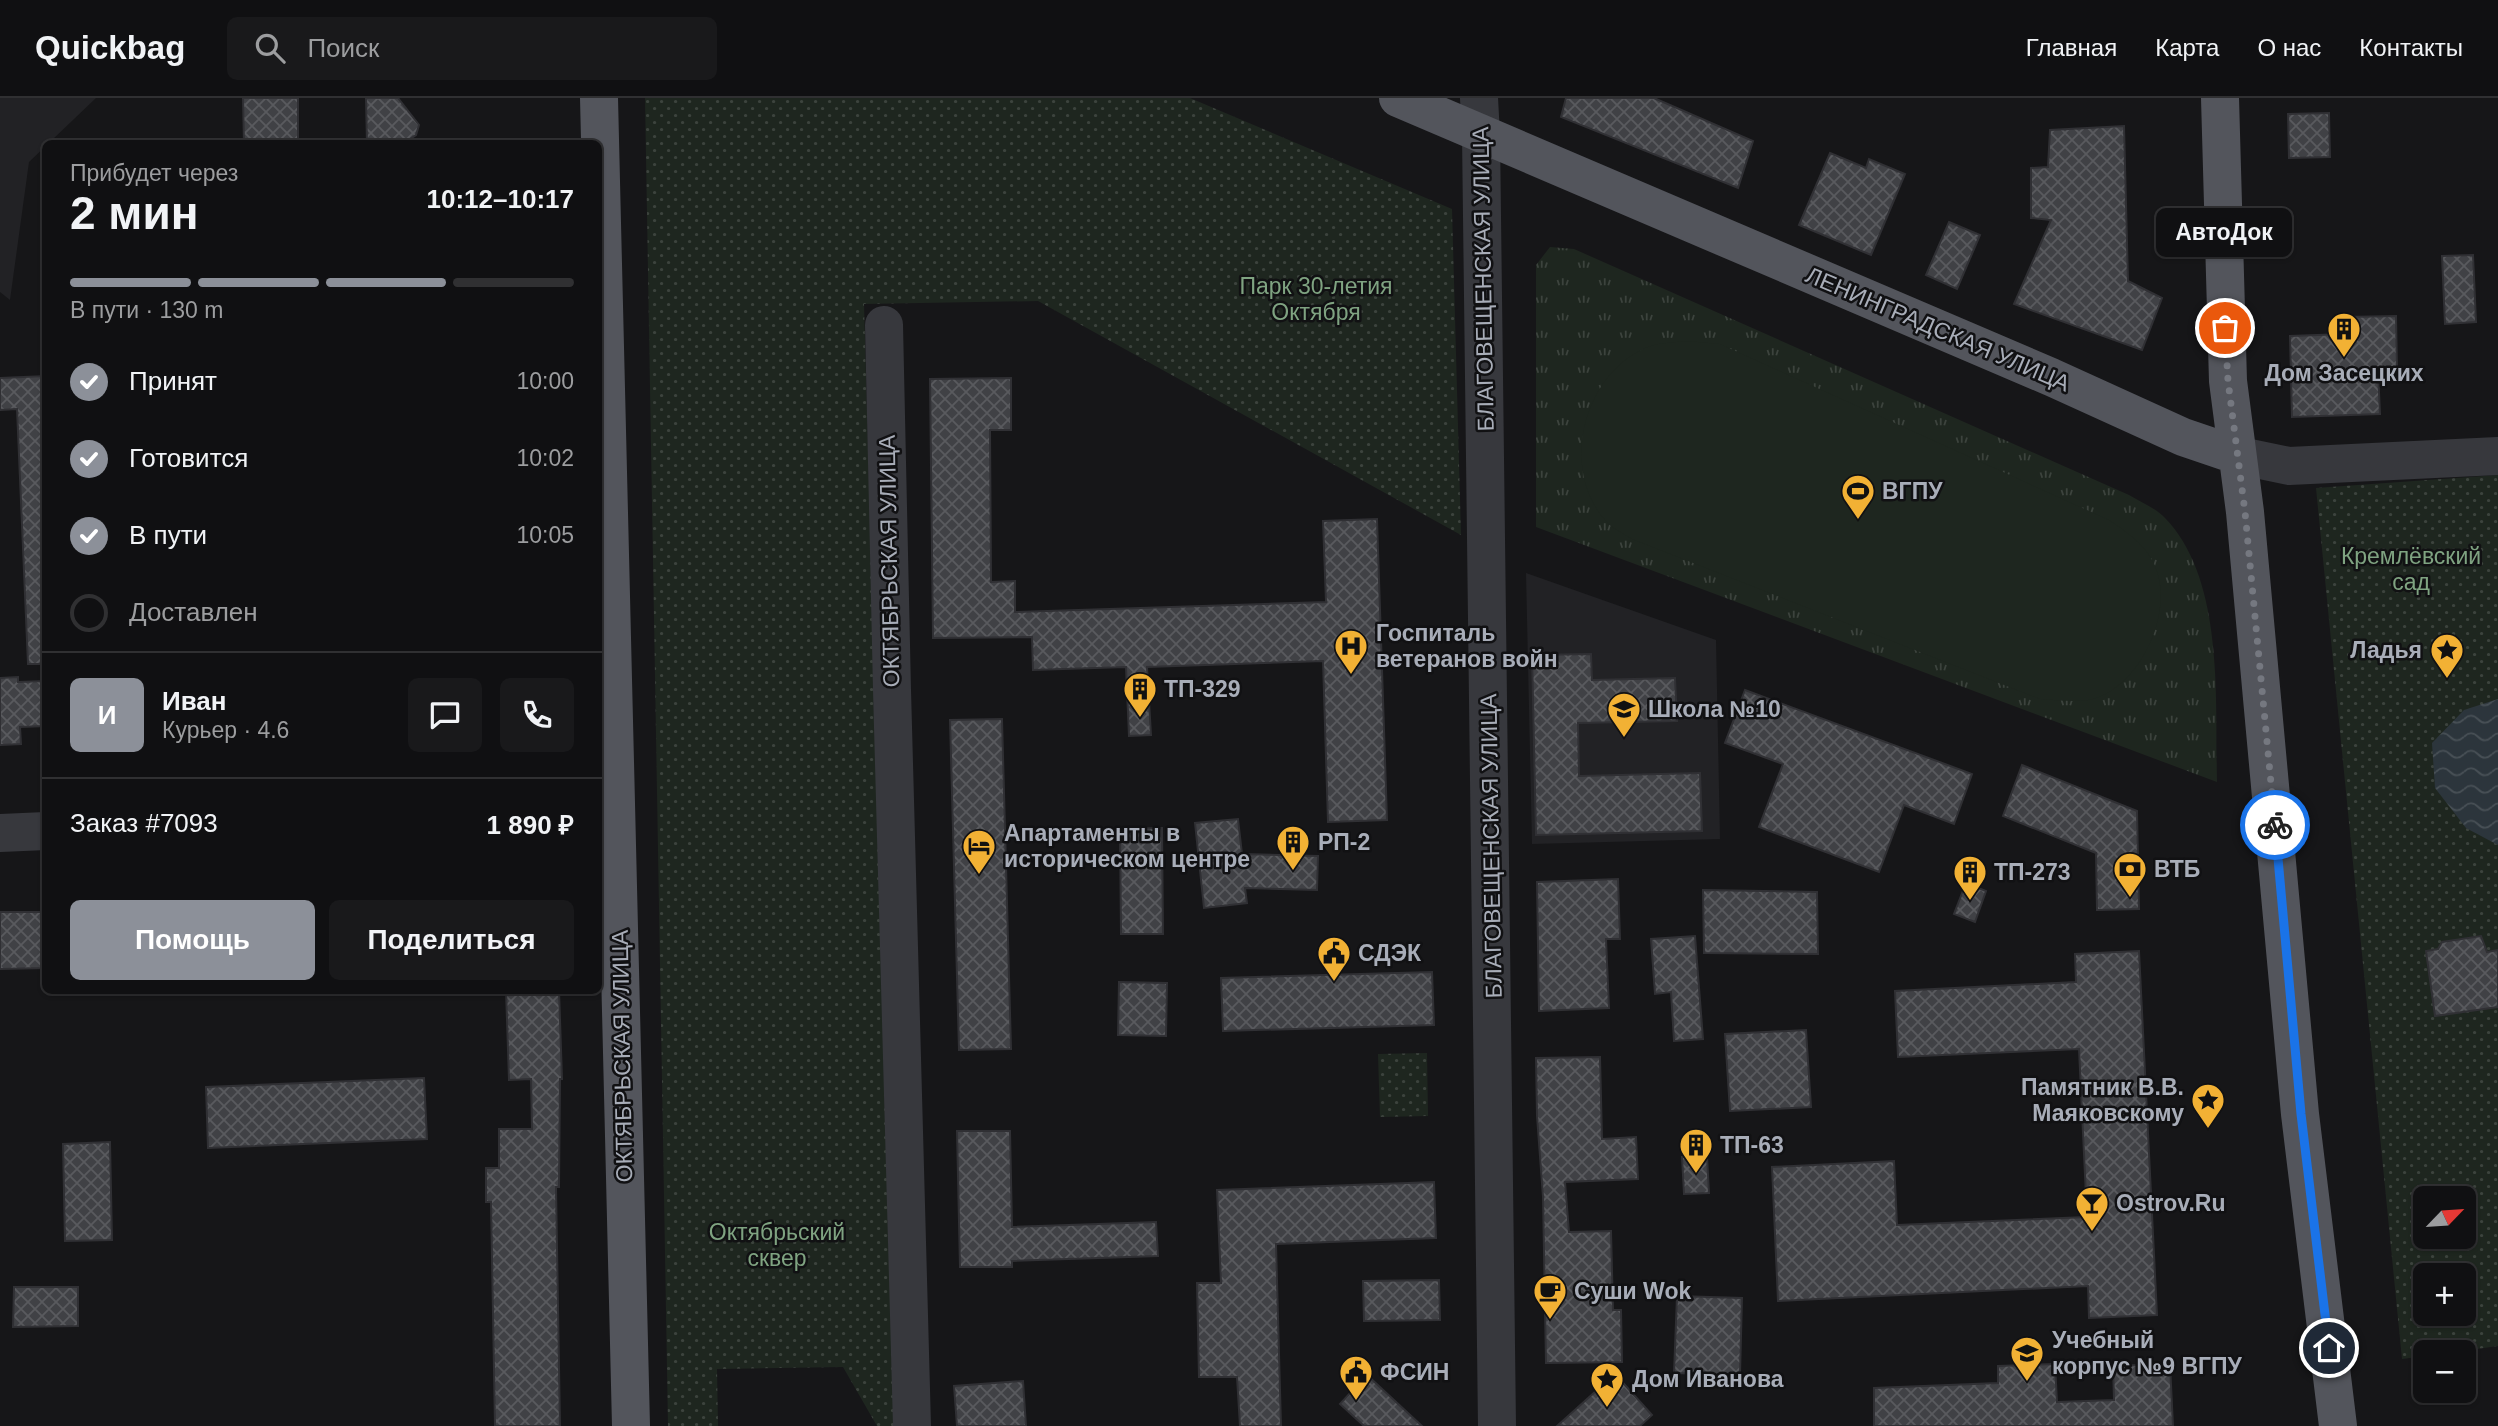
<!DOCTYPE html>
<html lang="ru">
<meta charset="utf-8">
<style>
:root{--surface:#101012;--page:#19191b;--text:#f1f3f6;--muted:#9c9d9f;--line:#303032;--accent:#8c9099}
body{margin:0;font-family:Arial,sans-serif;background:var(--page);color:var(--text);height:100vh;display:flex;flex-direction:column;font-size:26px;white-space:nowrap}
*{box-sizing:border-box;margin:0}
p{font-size:23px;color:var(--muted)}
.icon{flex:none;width:38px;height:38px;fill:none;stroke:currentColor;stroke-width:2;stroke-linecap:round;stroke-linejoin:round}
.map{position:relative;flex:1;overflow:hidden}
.panel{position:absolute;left:42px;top:42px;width:560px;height:854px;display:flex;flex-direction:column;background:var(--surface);border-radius:10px;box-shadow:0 2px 5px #0004,0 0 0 2px var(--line)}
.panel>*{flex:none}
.needle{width:46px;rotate:65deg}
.tools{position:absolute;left:2413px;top:1088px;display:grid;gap:14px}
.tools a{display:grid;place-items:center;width:63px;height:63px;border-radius:10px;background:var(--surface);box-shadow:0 2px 5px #0004,0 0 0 2px var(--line);font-size:35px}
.pin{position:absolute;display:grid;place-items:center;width:60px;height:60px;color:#fff;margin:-30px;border:4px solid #fff;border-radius:50%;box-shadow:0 2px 7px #0007}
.courier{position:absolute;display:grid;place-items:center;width:70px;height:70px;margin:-35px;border:5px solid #1a73e8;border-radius:50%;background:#fff;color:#222;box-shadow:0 2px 9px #0007}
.bubble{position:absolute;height:49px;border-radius:10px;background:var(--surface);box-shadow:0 2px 5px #0004,0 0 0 2px var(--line);font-size:23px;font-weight:700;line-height:49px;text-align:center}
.headline em{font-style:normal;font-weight:700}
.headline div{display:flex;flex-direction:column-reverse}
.headline{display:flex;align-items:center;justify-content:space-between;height:119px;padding:0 28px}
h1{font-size:46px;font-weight:700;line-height:52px}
.bar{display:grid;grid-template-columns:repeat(4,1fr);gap:10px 7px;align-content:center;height:84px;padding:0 28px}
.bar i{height:9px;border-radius:5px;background:var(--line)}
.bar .selected{background:var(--accent)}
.bar p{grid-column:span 4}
.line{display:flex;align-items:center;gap:18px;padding:0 28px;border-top:2px solid var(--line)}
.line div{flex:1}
.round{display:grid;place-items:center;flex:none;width:74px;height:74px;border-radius:10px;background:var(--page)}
ol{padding:0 28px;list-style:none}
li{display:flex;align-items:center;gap:21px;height:77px}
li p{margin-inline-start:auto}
li .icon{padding:7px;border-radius:50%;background:var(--accent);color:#fff;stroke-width:4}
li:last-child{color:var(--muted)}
li i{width:38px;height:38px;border:4px solid var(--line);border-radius:50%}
.primary-button{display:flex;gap:14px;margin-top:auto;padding:14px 28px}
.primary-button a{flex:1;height:80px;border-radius:10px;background:var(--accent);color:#fff;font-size:28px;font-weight:700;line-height:80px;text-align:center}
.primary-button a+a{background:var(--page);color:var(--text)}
header{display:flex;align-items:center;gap:42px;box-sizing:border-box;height:98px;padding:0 35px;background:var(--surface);border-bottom:2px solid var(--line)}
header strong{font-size:33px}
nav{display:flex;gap:38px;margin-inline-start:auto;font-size:24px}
.search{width:490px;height:63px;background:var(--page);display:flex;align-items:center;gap:18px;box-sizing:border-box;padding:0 24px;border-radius:10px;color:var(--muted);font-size:26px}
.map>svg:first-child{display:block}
.built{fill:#222225}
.grass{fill:url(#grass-tufts)}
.park{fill:url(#park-dots);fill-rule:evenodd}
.pitch{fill:#1e261f}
.water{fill:url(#water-waves)}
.building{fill:url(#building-cross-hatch);stroke:#303034;stroke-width:2}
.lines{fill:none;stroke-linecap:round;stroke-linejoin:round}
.minor{stroke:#37383d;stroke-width:38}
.major{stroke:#53555c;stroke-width:38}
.done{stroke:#757880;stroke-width:7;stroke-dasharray:0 12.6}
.route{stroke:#1a73e8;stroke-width:9}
.labels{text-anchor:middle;stroke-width:5;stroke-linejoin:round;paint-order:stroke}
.street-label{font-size:23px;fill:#a8adb8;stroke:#111113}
.park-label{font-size:23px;fill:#7fa381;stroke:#111113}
.poi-label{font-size:23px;font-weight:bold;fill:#a8adb8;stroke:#111113;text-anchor:start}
</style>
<header>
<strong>Quickbag</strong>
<div class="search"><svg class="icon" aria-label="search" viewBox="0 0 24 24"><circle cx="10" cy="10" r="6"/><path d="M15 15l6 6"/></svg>Поиск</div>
<nav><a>Главная</a><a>Карта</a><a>О нас</a><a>Контакты</a></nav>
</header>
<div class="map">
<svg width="2498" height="1328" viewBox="0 0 2498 1328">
<defs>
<pattern id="grass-tufts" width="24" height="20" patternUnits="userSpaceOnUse" patternTransform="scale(1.75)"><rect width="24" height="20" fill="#1e261f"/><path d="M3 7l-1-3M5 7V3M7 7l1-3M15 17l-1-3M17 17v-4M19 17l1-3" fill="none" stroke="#3c433d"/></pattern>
<pattern id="park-dots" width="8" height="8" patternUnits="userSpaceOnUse" patternTransform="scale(1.75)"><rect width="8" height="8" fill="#1e261f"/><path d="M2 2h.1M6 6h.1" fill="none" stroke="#3c433d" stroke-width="1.8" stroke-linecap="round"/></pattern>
<pattern id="water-waves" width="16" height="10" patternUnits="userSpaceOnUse" patternTransform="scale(1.75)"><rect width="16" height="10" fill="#2c353c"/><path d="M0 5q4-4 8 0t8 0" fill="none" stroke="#485056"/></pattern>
<pattern id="building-cross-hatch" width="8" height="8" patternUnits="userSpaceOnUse" patternTransform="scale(1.75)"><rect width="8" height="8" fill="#404145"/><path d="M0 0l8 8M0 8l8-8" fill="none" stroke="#595a5e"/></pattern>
</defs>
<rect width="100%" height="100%" fill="#161618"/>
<path class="built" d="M 0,0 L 96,0 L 29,64 L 10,202 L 0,194 Z
M 1526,475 L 1716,542 L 1720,741 L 1532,746 Z"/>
<path class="grass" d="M 1550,149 L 1574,151 L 2129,397 C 2140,404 2156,410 2165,420 C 2225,482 2215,603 2217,684 L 1536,429 L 1536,167 Z"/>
<path class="park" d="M 645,0 L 1190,0 L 1452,111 L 1461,437 L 1038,203 L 864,206 L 895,1328 L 877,1328 L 843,1269 L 717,1271 L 718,1328 L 668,1328 Z
M 2498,377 L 2498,1248 L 2448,1255 L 2426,1255 L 2425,1258 L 2402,1261 L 2316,390 ZM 2426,1101 L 2464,1101 L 2464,1139 L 2426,1139 ZM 2426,1178 L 2464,1178 L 2464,1216 L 2426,1216 Z
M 1427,955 L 1428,1018 L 1380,1019 L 1378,956 Z"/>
<path class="pitch" d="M 1686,243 L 1720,246 L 2109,422 C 2125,433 2142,444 2152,462 C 2177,506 2145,581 2099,599 C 2082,606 2059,602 2040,601 L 1632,441 C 1623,435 1611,430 1605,422 C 1559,370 1584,274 1648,249 C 1659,244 1674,245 1686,243 Z"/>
<path class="water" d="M 2498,601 L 2498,747 L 2466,730 L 2435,690 L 2432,645 L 2464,612 Z"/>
<path class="building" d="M 243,0 L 298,0 L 298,46 L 244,46 Z
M 366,0 L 398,0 L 419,27 L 416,37 L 407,43 L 398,44 L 367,46 Z
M 1566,0 L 1654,0 L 1753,43 L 1738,90 L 1561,19 Z
M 2329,15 L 2330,59 L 2289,60 L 2288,16 Z
M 2124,28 L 2128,183 L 2162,200 L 2142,252 L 2014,206 L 2051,122 L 2031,120 L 2031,70 L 2048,69 L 2050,32 Z
M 1830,55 L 1866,70 L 1869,61 L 1905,76 L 1871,157 L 1799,127 Z
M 1949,124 L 1980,137 L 1957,191 L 1926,177 Z
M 2473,157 L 2476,224 L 2445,226 L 2442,158 Z
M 2396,218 L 2397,272 L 2378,272 L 2380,316 L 2292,319 L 2290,238 L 2345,236 L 2345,219 Z
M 46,278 L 46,566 L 28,566 L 17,311 L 0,312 L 0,280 Z
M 1011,280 L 1011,332 L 990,332 L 991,484 L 1015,483 L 1015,514 L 1326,504 L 1323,423 L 1377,421 L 1387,722 L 1328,724 L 1323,563 L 1147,569 L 1151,637 L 1129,638 L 1126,569 L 1033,572 L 1032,539 L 933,540 L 930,281 Z
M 1591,556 L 1592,582 L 1675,580 L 1677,623 L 1578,625 L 1579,678 L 1700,675 L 1702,733 L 1536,737 L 1532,557 Z
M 18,579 L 18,584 L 46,583 L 46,628 L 20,629 L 21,646 L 0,647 L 0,580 Z
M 1745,592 L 1972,676 L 1954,726 L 1904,707 L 1879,774 L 1759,729 L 1783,666 L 1725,645 Z
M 1002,621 L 1011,951 L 959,952 L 950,622 Z
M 2022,667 L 2137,713 L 2139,811 L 2097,812 L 2096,755 L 2003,718 Z
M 1238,721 L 1242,756 L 1318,758 L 1317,792 L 1245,790 L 1247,805 L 1204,810 L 1195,725 Z
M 1162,730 L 1163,836 L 1121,836 L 1120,731 Z
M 1618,781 L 1620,841 L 1606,841 L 1609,910 L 1539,913 L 1537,784 Z
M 1966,785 L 1986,793 L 1975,824 L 1954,816 Z
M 1703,792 L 1817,794 L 1818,856 L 1704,855 Z
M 0,814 L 46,814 L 46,870 L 0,871 Z
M 1695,838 L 1703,941 L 1674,943 L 1671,894 L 1655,896 L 1651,841 Z
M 2481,838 L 2487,854 L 2498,852 L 2498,909 L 2435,918 L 2426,853 L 2438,851 L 2442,844 Z
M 2139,853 L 2157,1217 L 2089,1220 L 2088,1188 L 1778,1203 L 1772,1069 L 1894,1063 L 1897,1127 L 2087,1119 L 2079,951 L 1898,959 L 1895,893 L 2076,884 L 2075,856 Z
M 1432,874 L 1434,927 L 1223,933 L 1221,880 Z
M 1119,884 L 1167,885 L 1166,938 L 1118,937 Z
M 506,892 L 559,892 L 562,981 L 560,981 L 559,1089 L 556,1089 L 560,1328 L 495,1328 L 491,1104 L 486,1104 L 486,1070 L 499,1070 L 499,1031 L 532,1031 L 531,981 L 509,982 Z
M 1806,932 L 1811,1009 L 1730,1013 L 1725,936 Z
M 1600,959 L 1602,1041 L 1636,1039 L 1638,1081 L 1565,1084 L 1569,1134 L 1611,1133 L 1613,1212 L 1621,1212 L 1622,1264 L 1546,1265 L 1543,1099 L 1537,1018 L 1536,960 Z
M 424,980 L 427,1041 L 208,1050 L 206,989 Z
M 957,1033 L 1010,1033 L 1012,1129 L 1156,1124 L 1158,1158 L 1012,1163 L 1012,1169 L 960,1169 Z
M 110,1044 L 112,1142 L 65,1143 L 63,1046 Z
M 1707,1058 L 1709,1095 L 1684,1096 L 1682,1059 Z
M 1434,1084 L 1436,1140 L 1276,1146 L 1281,1328 L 1240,1328 L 1237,1279 L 1199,1279 L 1197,1185 L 1221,1185 L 1217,1092 Z
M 1439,1182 L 1440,1222 L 1364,1223 L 1363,1183 Z
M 14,1189 L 78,1189 L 78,1228 L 13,1229 Z
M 1677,1198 L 1742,1200 L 1740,1277 L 1674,1275 Z
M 2055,1266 L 2057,1304 L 2114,1302 L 2113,1268 L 2170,1266 L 2173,1328 L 1874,1328 L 1874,1290 L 1998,1285 L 1998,1268 Z
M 1615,1276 L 1652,1317 L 1640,1328 L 1557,1328 Z
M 1367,1277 L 1422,1328 L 1364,1328 L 1340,1306 Z
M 1023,1283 L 1026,1328 L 957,1328 L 954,1288 Z"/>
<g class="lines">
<path class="minor" d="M 1479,0 L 1481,37 L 1497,1328
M 884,227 L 892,592 L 912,1328
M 2236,357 L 2289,368 L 2498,358
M 0,735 L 46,733"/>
<path class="major" d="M 599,0 L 631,1328
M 1398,0 L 2051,279 L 2183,339 L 2236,357
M 2220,0 L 2228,283 L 2245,414 L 2300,1016 L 2338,1328"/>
</g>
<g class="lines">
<path class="done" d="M 2225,230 L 2228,283 L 2245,414 L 2275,727"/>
<path class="route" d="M 2275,727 L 2301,1016 L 2329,1250"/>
</g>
<defs>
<symbol id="building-pin" viewBox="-11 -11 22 30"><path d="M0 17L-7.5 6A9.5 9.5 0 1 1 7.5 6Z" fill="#f2b134" stroke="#111113"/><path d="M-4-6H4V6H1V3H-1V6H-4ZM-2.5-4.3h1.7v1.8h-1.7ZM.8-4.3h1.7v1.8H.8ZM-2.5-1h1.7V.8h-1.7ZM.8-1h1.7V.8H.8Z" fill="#111"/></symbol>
<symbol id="stadium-pin" viewBox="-11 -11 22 30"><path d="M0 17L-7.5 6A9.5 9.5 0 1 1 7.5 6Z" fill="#f2b134" stroke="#111113"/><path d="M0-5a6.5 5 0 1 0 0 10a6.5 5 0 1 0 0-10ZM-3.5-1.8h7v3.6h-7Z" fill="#111"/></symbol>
<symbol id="hospital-pin" viewBox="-11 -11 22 30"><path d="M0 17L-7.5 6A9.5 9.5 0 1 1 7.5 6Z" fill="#f2b134" stroke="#111113"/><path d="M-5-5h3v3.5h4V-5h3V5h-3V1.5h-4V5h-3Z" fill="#111"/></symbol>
<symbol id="sight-pin" viewBox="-11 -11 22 30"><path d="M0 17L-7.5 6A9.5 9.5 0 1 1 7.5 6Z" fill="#f2b134" stroke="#111113"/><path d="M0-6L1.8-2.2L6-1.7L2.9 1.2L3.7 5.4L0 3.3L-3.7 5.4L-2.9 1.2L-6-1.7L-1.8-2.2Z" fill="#111"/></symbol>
<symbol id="school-pin" viewBox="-11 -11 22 30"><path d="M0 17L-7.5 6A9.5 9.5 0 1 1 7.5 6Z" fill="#f2b134" stroke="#111113"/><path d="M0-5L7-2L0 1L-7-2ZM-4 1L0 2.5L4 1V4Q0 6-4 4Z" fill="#111"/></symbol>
<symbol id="hotel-pin" viewBox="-11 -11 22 30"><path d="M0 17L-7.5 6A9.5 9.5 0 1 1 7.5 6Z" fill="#f2b134" stroke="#111113"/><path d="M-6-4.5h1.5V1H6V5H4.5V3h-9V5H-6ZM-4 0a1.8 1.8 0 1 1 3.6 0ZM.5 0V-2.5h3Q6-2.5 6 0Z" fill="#111"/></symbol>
<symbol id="bank-pin" viewBox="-11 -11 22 30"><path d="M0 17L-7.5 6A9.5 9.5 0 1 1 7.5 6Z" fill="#f2b134" stroke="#111113"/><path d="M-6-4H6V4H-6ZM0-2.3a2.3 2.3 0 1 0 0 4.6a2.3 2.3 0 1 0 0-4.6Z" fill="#111"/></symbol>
<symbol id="civic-pin" viewBox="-11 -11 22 30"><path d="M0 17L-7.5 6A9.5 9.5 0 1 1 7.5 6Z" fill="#f2b134" stroke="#111113"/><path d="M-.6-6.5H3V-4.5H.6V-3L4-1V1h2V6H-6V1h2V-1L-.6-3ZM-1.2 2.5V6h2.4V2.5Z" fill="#111"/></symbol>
<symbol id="bar-pin" viewBox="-11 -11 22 30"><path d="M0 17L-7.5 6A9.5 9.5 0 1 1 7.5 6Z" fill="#f2b134" stroke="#111113"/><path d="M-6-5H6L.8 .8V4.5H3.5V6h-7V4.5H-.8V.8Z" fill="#111"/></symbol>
<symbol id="cafe-pin" viewBox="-11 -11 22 30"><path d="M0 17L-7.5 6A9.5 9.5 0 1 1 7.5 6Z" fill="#f2b134" stroke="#111113"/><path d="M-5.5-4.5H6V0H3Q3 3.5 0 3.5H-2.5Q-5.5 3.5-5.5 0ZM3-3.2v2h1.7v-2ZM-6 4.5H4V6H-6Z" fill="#111"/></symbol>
<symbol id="university-pin" viewBox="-11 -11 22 30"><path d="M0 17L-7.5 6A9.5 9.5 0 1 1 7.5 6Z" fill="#f2b134" stroke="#111113"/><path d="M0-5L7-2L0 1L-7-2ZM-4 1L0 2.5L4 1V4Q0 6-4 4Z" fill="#111"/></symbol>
</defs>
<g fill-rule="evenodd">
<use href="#building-pin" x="2325" y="212" width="38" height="52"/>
<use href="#stadium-pin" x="1839" y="374" width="38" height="52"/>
<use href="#hospital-pin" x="1332" y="529" width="38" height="52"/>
<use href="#sight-pin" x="2428" y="533" width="38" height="52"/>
<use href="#building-pin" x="1121" y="572" width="38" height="52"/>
<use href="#school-pin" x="1605" y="592" width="38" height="52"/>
<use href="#building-pin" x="1274" y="725" width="38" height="52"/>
<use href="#hotel-pin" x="960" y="729" width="38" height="52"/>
<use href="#bank-pin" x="2111" y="752" width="38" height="52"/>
<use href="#building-pin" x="1951" y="755" width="38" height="52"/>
<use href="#civic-pin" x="1315" y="836" width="38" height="52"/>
<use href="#sight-pin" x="2189" y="983" width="38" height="52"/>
<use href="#building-pin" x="1677" y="1028" width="38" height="52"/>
<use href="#bar-pin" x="2073" y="1086" width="38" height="52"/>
<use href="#cafe-pin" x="1531" y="1174" width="38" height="52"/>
<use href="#university-pin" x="2008" y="1236" width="38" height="52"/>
<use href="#civic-pin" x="1337" y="1255" width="38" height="52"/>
<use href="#sight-pin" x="1588" y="1262" width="38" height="52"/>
</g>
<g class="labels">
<g class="street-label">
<text transform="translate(1483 181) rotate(-91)" y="8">БЛАГОВЕЩЕНСКАЯ УЛИЦА</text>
<text transform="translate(1938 231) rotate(23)" y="8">ЛЕНИНГРАДСКАЯ УЛИЦА</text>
<text transform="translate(889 463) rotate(-91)" y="8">ОКТЯБРЬСКАЯ УЛИЦА</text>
<text transform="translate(1491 748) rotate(-91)" y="8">БЛАГОВЕЩЕНСКАЯ УЛИЦА</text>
<text transform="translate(622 958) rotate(-91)" y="8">ОКТЯБРЬСКАЯ УЛИЦА</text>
</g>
<g class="park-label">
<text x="1316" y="196">Парк 30-летия<tspan x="1316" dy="26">Октября</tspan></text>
<text x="2411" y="466">Кремлёвский<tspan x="2411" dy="26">сад</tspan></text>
<text x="777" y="1142">Октябрьский<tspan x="777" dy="26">сквер</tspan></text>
</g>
<g class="poi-label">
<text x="2344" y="283" text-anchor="middle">Дом Засецких</text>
<text x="1882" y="401">ВГПУ</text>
<text x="1376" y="543">Госпиталь<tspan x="1376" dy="26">ветеранов войн</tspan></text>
<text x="2422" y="560" text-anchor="end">Ладья</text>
<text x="1164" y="599">ТП-329</text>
<text x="1648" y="619">Школа №10</text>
<text x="1004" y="743">Апартаменты в<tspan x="1004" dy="26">историческом центре</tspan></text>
<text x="1318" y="752">РП-2</text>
<text x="2154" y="779">ВТБ</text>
<text x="1994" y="782">ТП-273</text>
<text x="1358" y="863">СДЭК</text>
<text x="2184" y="997" text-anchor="end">Памятник В.В.<tspan x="2184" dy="26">Маяковскому</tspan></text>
<text x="1720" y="1055">ТП-63</text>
<text x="2116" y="1113">Ostrov.Ru</text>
<text x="1574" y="1201">Суши Wok</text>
<text x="2052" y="1250">Учебный<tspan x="2052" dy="26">корпус №9 ВГПУ</tspan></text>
<text x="1380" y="1282">ФСИН</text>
<text x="1632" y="1289">Дом Иванова</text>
</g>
</g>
</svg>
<div class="tools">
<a><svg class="needle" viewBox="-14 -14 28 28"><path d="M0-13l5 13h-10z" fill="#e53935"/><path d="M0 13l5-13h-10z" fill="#9c9d9f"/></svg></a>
<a>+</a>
<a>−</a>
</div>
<div class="pin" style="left:2225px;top:230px;background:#ea580c"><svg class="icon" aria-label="bag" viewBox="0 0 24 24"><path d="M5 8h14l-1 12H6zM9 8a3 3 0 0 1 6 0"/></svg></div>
<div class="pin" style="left:2329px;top:1250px;background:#1f2937"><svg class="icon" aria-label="home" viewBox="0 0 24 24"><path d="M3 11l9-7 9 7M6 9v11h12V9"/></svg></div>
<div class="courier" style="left:2275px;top:727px"><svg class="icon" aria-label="bike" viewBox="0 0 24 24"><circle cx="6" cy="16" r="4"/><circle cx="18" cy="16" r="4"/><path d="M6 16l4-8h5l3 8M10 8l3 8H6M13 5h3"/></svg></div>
<div class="bubble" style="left:2156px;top:110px;width:136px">АвтоДок</div>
<section class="panel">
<div class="headline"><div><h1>2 мин</h1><p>Прибудет через</p></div><em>10:12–10:17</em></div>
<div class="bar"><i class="selected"></i><i class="selected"></i><i class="selected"></i><i></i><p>В пути · 130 m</p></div>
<ol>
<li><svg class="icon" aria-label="check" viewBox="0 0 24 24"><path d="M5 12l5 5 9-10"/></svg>Принят<p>10:00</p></li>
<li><svg class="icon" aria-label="check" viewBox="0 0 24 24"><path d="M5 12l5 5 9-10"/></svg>Готовится<p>10:02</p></li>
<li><svg class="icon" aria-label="check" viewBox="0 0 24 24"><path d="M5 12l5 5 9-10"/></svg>В пути<p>10:05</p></li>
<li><i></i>Доставлен</li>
</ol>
<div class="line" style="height:126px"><b class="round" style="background:var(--accent);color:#fff">И</b><div><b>Иван</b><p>Курьер · 4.6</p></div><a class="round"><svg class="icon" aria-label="chat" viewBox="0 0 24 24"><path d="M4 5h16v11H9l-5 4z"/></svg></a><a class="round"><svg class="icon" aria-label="phone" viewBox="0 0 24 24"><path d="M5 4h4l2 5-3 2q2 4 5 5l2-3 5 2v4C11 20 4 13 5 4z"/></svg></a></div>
<div class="line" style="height:91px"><div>Заказ #7093</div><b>1 890 ₽</b></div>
<div class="primary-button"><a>Помощь</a><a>Поделиться</a></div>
</section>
</div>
